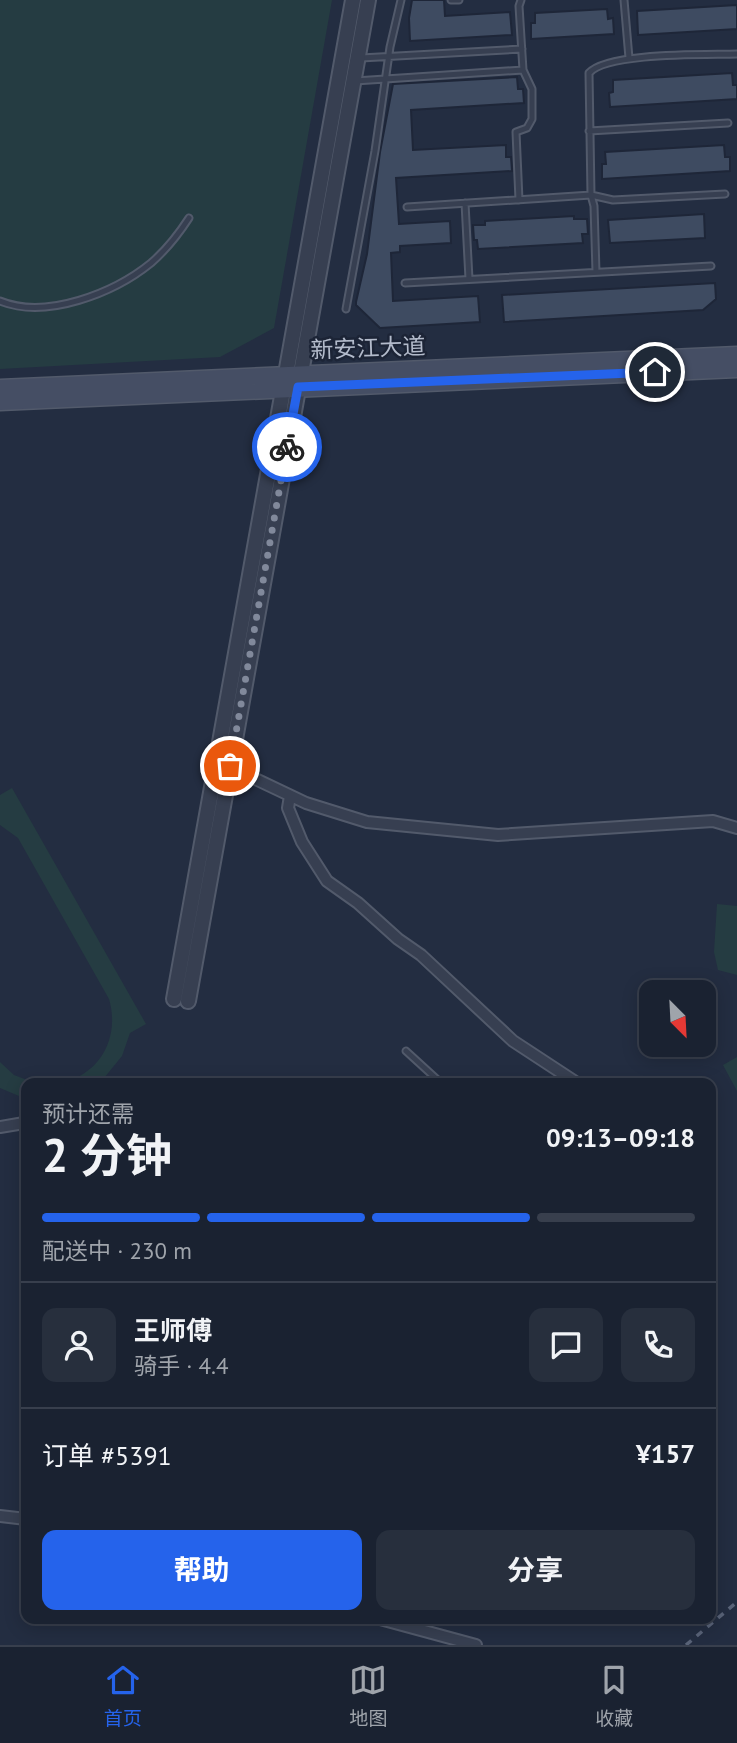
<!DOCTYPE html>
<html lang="zh">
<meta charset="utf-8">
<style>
:root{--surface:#1a2231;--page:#272f3d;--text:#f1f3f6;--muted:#9fa4ab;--line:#383f4d;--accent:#2563eb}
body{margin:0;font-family:"PT Sans","Noto Sans SC",sans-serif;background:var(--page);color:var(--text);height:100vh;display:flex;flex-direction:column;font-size:26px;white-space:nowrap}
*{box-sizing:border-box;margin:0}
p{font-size:23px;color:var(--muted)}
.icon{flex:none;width:38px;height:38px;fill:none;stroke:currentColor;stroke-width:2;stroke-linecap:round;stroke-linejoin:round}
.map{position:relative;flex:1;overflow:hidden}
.sheet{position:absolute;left:21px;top:1078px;width:695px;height:546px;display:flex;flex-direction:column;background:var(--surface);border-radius:14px;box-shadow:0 4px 18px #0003,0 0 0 2px var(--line)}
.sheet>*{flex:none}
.needle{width:46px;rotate:156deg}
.fabs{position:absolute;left:639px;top:980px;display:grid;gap:14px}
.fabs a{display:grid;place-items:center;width:77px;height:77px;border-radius:14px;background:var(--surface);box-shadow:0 4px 18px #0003,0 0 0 2px var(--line);font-size:35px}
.pin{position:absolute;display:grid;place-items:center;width:60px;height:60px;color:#fff;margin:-30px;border:4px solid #fff;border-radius:50%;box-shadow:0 2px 7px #0007}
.courier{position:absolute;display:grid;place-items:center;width:70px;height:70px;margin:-35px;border:5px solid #2563eb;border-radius:50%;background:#fff;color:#222;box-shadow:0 2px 9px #0007}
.headline em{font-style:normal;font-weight:700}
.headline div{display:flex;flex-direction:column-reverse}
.headline{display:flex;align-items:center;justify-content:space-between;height:119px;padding:0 21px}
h1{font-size:46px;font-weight:700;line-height:52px}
.bar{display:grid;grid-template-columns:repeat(4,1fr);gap:10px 7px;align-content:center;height:84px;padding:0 21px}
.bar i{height:9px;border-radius:5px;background:var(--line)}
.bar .current{background:var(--accent)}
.bar p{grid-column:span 4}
.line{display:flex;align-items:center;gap:18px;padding:0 21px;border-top:2px solid var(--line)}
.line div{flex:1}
.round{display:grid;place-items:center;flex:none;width:74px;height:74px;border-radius:14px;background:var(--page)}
.primary-button{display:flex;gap:14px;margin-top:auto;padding:14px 21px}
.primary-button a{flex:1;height:80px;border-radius:14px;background:var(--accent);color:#fff;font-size:28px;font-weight:700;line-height:80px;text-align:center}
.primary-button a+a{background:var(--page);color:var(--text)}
.dock{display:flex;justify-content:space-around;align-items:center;height:98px;border-top:2px solid var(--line);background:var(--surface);font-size:19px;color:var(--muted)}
.dock a{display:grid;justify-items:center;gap:4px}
.dock .current{color:var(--accent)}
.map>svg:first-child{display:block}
.green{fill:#253c42}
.building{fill:#3e4b61;stroke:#1e2638;stroke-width:2}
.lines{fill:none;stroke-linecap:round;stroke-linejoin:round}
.service-casing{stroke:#525a6b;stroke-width:9}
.minor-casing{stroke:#525a6b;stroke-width:14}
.tertiary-casing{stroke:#525a6b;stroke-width:18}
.secondary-casing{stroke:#525a6b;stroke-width:19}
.service{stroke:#373f51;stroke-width:5}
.minor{stroke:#373f51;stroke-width:10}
.tertiary{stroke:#373f51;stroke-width:14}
.secondary{stroke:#454e64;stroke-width:16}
.rail{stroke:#596378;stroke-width:3.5;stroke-dasharray:7 7;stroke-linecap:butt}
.done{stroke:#81899b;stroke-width:7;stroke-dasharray:0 12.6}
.route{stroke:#2563eb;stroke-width:9}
.labels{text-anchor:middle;stroke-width:5;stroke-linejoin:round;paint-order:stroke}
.street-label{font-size:23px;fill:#b3bbcb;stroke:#1c2436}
</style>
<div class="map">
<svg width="737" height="1645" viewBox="0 0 737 1645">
<rect width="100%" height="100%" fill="#232d41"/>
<path class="green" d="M 0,0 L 332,0 L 274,328 L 220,357 L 0,369 Z
M 12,788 L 146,1024 L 130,1033 L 122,1056 L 100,1083 L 62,1083 C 101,1073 120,1037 109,999 L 18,838 L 0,825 L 0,795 Z
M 717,904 L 737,906 L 737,975 L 718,970 L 714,952 Z
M 737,1057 L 737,1091 L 723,1065 Z
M 0,1062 L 14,1075 L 35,1083 L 26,1083 L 26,1099 L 0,1088 Z"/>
<path class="building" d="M 412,0 L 444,0 L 445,16 L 510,12 L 512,35 L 410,41 L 409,18 Z
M 737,5 L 737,29 L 638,35 L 637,11 Z
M 607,9 L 608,19 L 613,18 L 614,34 L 531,39 L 531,23 L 535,23 L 535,13 Z
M 732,73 L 733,85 L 737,85 L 737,99 L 610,107 L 609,93 L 613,92 L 613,80 Z
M 517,77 L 518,89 L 523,89 L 524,103 L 411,110 L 413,150 L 506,145 L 506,157 L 511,157 L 512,171 L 396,178 L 399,224 L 450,221 L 451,243 L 400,246 L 400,252 L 391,253 L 393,301 L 478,296 L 480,322 L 380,328 L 356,305 L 356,302 L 367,254 L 380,152 L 393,84 Z
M 724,145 L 725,157 L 730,157 L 730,171 L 602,179 L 602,164 L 606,164 L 605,152 Z
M 704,214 L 705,238 L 610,243 L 608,220 Z
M 574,216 L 574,219 L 587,219 L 588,234 L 582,234 L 583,243 L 478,249 L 477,240 L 474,240 L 473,225 L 485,225 L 485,221 Z
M 715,283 L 716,299 L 703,310 L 504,322 L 502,295 Z"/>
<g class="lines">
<defs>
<path id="service" d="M 451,0 L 459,0
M 624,0 L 629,58
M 361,58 L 522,49
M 355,81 L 523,70
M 589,131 L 728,123
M 519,200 L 516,132 L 527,128 L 532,119 L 532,89 L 523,70 L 519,6 L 521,0
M 465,203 L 469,279
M 407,207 L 591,195 L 613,200 L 725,194
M 596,272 L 594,206 L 591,195 L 589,73 C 607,52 706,55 737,54
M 405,283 L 711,266
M 0,301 C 46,320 114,293 151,263 C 166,250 178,235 189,218
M 346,309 L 375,151 L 390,47 L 401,0
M 406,1051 L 441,1083"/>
<path id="minor" d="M 230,767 L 306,803 L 367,822 L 498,835 L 713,821 L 737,828
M 290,796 L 288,808 L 302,842 L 327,881 L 358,903 L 398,939 L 421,955 L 513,1041 L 577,1083
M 0,1127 L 24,1123
M 0,1516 L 26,1519
M 380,1619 L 476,1645"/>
<path id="tertiary" d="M 174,999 L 353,0
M 188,1001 L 368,0"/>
<path id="secondary" d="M 0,388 L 737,355
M 0,402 L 737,369"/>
</defs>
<use href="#service" class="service-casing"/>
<use href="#minor" class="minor-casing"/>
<use href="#tertiary" class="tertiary-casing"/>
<use href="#secondary" class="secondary-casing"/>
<use href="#service" class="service"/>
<use href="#minor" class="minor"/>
<use href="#tertiary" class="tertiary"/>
<use href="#secondary" class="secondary"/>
<path class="rail" d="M 686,1645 L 737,1602"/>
</g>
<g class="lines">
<path class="done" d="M 230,766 L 287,447"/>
<path class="route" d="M 287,447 L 298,387 L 655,372"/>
</g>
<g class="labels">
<g class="street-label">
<text transform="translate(368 348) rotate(-2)" y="8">新安江大道</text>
</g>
</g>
</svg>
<div class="fabs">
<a><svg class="needle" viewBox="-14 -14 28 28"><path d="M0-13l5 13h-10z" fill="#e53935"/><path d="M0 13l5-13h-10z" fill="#9fa4ab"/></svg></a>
</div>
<div class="pin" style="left:230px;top:766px;background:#ea580c"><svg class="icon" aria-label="bag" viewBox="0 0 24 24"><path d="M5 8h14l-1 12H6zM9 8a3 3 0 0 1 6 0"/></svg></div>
<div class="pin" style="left:655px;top:372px;background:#1f2937"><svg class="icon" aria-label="home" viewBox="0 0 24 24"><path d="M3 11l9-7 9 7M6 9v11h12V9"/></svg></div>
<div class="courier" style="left:287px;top:447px"><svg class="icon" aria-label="bike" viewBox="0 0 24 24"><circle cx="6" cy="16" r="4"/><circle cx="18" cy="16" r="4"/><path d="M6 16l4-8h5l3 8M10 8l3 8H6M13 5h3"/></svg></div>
<section class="sheet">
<div class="headline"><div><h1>2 分钟</h1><p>预计还需</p></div><em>09:13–09:18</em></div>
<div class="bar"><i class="current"></i><i class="current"></i><i class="current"></i><i></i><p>配送中 · 230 m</p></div>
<div class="line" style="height:126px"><a class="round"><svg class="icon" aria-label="person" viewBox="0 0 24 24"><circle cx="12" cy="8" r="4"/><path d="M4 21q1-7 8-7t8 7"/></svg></a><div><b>王师傅</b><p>骑手 · 4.4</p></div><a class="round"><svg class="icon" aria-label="chat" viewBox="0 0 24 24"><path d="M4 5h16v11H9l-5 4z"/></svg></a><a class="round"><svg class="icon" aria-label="phone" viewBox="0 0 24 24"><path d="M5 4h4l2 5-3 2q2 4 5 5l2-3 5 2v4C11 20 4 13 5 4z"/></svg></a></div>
<div class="line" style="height:91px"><div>订单 #5391</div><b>¥157</b></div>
<div class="primary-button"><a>帮助</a><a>分享</a></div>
</section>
</div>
<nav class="dock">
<a class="current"><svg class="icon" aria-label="home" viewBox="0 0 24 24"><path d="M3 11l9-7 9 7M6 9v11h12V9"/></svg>首页</a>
<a><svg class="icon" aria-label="map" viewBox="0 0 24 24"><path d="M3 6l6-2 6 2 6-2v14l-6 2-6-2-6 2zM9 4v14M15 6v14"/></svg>地图</a>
<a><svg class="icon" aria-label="saved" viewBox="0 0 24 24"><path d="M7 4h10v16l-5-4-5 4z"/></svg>收藏</a>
</nav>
